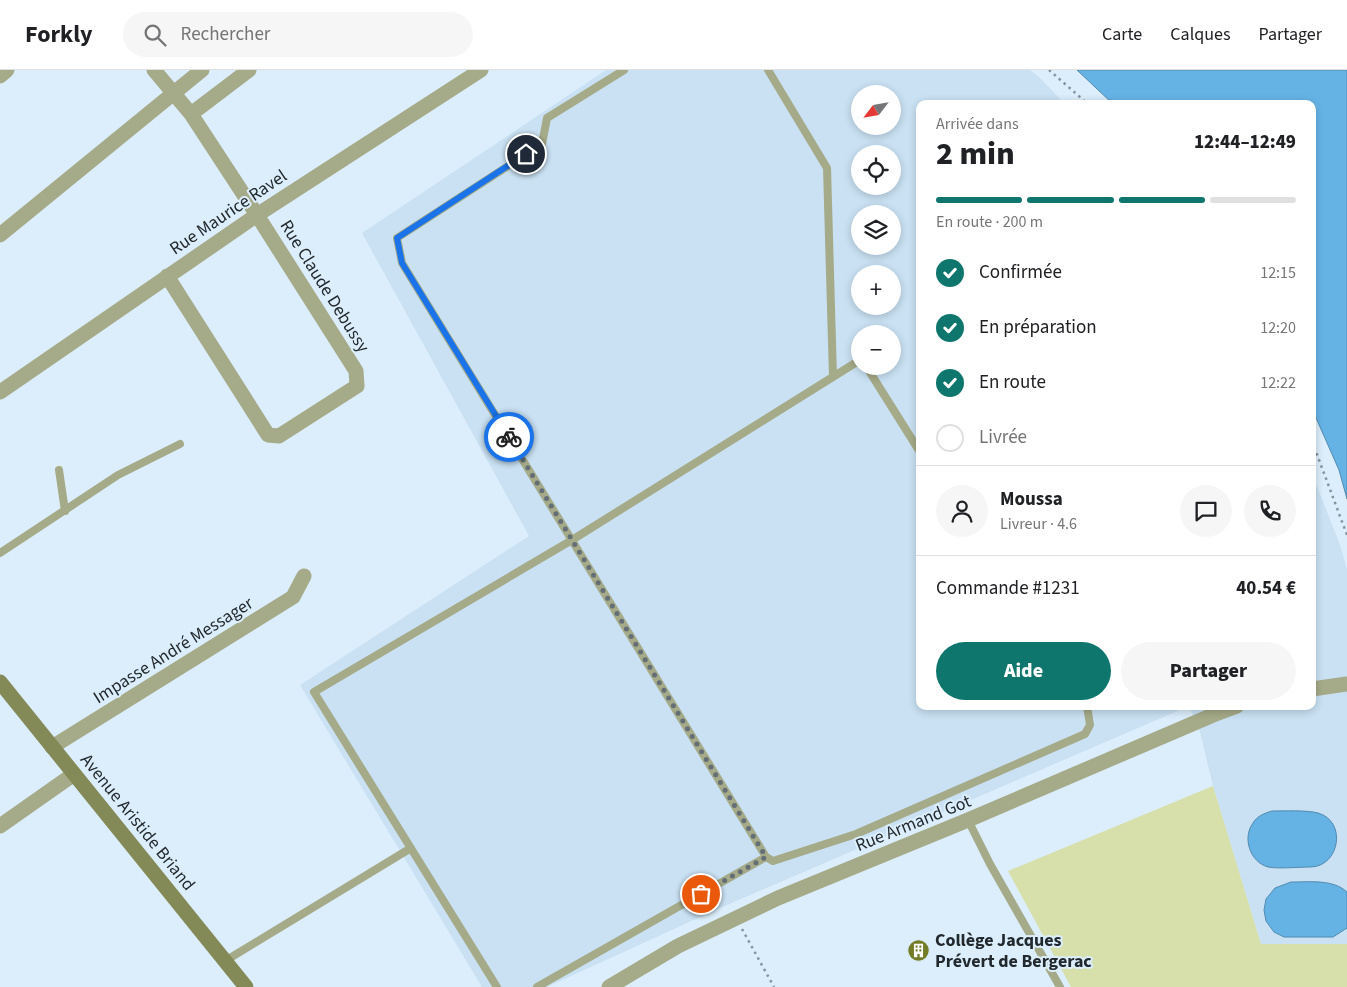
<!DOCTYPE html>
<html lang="fr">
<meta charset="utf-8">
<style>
:root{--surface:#fff;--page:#f6f6f6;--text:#202124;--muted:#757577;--line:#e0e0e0;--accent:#0f766e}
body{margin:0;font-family:"Source Sans 3",sans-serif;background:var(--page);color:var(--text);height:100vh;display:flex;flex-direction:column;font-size:19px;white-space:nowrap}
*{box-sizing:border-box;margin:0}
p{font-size:16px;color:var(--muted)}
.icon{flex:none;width:28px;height:28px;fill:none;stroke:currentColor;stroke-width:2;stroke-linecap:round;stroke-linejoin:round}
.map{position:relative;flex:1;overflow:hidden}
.drawer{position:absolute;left:916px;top:30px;width:400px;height:610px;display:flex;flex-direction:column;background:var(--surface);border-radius:10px;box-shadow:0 2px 8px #0003}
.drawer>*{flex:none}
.needle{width:32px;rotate:239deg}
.controls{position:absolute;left:851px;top:15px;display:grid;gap:10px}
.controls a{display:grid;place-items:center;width:50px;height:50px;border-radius:50%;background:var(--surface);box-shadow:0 2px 8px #0003;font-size:25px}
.pin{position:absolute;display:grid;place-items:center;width:42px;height:42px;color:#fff;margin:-21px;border:2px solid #fff;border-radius:50%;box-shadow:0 1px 5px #0007}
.courier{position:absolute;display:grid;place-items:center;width:50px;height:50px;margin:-25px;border:4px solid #1a73e8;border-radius:50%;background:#fff;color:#222;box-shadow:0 1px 6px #0007}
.headline em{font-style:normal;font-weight:800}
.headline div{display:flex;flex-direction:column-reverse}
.headline{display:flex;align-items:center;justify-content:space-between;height:85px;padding:0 20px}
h1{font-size:32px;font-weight:800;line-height:38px}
.bar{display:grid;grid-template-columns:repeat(4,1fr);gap:8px 5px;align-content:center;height:60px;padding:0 20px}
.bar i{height:6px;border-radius:4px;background:var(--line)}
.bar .current{background:var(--accent)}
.bar p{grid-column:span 4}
.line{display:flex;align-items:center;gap:12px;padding:0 20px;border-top:1px solid var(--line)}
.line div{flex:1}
.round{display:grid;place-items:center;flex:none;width:52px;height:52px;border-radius:26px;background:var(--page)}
ol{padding:0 20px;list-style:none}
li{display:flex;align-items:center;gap:15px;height:55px}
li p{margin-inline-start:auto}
li .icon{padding:5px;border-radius:50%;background:var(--accent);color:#fff;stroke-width:4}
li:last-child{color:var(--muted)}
li i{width:28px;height:28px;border:2px solid var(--line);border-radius:50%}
.primary-button{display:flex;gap:10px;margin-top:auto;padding:10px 20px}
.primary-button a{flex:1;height:58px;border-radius:30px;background:var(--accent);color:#fff;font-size:20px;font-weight:800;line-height:58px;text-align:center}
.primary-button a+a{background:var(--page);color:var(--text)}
header{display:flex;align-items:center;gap:30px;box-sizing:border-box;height:70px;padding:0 25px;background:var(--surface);border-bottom:1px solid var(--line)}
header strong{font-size:24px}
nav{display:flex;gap:28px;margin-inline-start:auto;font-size:18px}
.search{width:350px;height:45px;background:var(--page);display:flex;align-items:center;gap:12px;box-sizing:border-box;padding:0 18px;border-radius:28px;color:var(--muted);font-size:19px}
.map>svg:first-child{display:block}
.built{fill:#c9e1f3;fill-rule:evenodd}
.green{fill:#d7dfab}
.water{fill:#65b3e5;stroke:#518aae}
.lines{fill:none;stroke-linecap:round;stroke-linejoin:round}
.path{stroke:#87949d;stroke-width:2.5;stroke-dasharray:2.5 4;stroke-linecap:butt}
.lane{stroke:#a5aa88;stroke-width:8}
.street{stroke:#a5aa88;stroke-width:15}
.secondary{stroke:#838a57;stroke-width:15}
.done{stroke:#636e76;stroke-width:5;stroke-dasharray:0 9}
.route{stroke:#1a73e8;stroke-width:6}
.labels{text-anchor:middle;stroke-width:4;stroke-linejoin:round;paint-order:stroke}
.street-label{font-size:18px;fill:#22292e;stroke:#dceefb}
.poi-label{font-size:18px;font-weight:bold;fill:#22292e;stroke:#dceefb;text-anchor:start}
</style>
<header>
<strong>Forkly</strong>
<div class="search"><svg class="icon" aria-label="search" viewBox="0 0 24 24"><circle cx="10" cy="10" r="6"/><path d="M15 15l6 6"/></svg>Rechercher</div>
<nav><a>Carte</a><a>Calques</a><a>Partager</a></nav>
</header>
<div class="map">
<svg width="1347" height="917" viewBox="0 0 1347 917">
<rect width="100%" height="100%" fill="#dceefb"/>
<path class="built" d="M 606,0 L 1030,0 L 1039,7 L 1065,34 L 920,34 L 920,636 L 1312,636 L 1313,406 L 1340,475 L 1347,499 L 1347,874 L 1261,874 L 1213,716 L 1200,662 L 1189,636 L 720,838 L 547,917 L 482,917 L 300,615 L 529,466 L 362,163 ZM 860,24 L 892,24 L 892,56 L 860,56 ZM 860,84 L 892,84 L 892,116 L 860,116 ZM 860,144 L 892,144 L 892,176 L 860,176 ZM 860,204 L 892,204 L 892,236 L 860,236 ZM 860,264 L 892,264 L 892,296 L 860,296 Z"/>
<path class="green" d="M 1213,716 L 1261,874 L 1347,874 L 1347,917 L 1071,917 L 1008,801 Z"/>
<path class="water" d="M 1077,0 L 1347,0 L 1347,429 L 1339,400 L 1313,341 L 1312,34 L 1113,34 Z
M 1272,741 C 1285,741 1307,740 1318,743 C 1347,751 1340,796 1311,797 C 1300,797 1277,799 1268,797 C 1250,792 1242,768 1253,753 C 1257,746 1265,743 1272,741 Z
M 1291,812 C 1310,812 1333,809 1347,822 L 1347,858 L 1333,867 L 1284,867 L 1274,862 L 1266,851 L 1264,840 L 1266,829 L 1275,818 Z"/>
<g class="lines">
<path class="path" d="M 1049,0 L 1088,34
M 1312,371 L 1347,465
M 742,859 L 774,917"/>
<path class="lane" d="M 624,0 L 547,48 L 542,74 L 397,168 L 402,193 L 766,787
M 768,0 L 827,98 L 833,307
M 866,296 L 920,382
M 59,400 L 65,441
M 0,483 L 118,405 L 180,374
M 968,750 L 990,794 L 1060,917
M 225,891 L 411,778
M 497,917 L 314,622 L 572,470 L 860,290
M 537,917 L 766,787 L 773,791 L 856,764 L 1085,664 L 1090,655 L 1087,636"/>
<path class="street" d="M 154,0 L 191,44 L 257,145 L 356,301 L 357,316 L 279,366 L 268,365 L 167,206
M 0,6 L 7,0
M 191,44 L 249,0
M 0,165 L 202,0
M 0,322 L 257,145 L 481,0
M 1312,619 L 1347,614
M 52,677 L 293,527 L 304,506
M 0,756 L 74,704
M 609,917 L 678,876 L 778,828 L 968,750 L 1213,645 L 1237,636"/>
<path class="secondary" d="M 0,612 L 246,917"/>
</g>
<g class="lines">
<path class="done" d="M 509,367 L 766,787 L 701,824"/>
<path class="route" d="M 509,367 L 402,193 L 397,168 L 526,84"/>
</g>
<defs>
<symbol id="building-disc" viewBox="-11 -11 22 22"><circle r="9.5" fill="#737d28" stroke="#dceefb"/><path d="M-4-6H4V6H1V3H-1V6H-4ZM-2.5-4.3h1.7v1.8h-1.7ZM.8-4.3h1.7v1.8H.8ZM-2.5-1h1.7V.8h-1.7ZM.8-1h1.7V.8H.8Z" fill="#fff"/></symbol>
</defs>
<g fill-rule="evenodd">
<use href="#building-disc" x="906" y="868" width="25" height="25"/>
</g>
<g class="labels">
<g class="street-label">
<text transform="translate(228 142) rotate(-34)" y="6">Rue Maurice Ravel</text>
<text transform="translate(325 216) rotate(58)" y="6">Rue Claude Debussy</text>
<text transform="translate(173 580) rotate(-32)" y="6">Impasse André Messager</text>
<text transform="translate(138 752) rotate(51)" y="6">Avenue Aristide Briand</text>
<text transform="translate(913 753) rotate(-22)" y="6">Rue Armand Got</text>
</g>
<g class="poi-label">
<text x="935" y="876">Collège Jacques<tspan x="935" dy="21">Prévert de Bergerac</tspan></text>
</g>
</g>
</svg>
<div class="controls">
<a><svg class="needle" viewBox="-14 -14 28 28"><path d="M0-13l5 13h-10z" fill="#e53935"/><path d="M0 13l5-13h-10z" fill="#757577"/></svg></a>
<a><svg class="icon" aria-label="locate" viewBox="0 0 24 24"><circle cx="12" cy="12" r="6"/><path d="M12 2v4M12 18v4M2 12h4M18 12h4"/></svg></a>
<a><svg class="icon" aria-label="layers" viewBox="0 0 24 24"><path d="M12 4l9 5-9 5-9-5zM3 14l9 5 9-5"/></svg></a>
<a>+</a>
<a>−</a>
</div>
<div class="pin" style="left:701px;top:824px;background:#ea580c"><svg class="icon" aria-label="bag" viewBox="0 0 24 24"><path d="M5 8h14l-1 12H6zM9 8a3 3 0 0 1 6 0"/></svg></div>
<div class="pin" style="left:526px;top:84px;background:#1f2937"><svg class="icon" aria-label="home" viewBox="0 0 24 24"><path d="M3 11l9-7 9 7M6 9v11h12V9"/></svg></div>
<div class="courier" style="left:509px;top:367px"><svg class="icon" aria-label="bike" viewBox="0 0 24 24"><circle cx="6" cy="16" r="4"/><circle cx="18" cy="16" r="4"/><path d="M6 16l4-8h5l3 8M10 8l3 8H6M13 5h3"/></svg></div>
<section class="drawer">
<div class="headline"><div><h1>2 min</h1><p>Arrivée dans</p></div><em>12:44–12:49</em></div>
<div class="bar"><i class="current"></i><i class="current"></i><i class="current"></i><i></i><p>En route · 200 m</p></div>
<ol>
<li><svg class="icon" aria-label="check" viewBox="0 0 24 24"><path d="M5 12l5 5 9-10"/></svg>Confirmée<p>12:15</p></li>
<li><svg class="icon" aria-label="check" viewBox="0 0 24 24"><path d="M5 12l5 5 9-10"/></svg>En préparation<p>12:20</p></li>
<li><svg class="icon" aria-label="check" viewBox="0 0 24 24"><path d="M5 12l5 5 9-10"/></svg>En route<p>12:22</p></li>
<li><i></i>Livrée</li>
</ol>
<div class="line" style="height:90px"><a class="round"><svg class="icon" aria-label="person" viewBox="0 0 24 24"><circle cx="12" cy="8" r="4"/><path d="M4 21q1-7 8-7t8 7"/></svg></a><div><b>Moussa</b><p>Livreur · 4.6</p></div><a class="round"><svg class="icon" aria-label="chat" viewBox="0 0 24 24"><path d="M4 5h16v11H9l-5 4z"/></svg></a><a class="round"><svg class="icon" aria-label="phone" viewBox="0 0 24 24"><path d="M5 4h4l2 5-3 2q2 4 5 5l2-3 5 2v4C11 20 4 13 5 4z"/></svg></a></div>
<div class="line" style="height:65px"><div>Commande #1231</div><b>40.54 €</b></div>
<div class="primary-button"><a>Aide</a><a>Partager</a></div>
</section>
</div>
